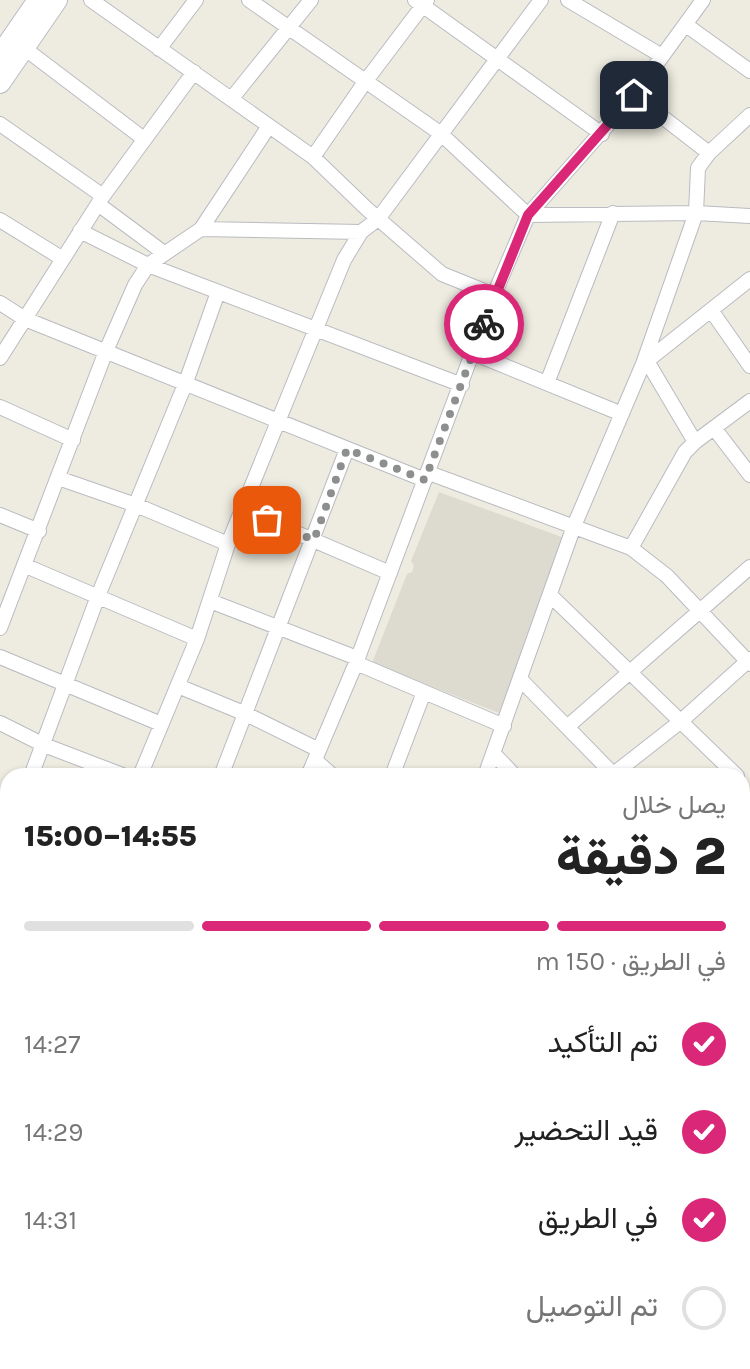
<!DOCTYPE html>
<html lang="ar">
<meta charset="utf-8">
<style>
:root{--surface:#fff;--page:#f6f6f6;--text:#222;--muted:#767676;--line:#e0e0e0;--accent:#db2777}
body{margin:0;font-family:Karla,Vazirmatn,sans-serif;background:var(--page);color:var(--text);direction:rtl;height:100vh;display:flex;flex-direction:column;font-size:30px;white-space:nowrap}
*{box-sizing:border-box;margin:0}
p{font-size:26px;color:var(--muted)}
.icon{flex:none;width:44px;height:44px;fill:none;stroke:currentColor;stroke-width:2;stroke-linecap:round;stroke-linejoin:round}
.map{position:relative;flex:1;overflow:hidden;direction:ltr}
.sheet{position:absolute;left:0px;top:768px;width:750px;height:602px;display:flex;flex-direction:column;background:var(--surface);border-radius:24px 24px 0 0;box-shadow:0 2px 6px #0004;direction:rtl}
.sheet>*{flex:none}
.pin{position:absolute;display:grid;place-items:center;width:68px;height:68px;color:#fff;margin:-34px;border-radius:16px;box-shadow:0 4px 12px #0006}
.courier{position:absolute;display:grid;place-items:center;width:80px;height:80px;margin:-40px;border:6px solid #db2777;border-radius:50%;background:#fff;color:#222;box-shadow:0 2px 10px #0007}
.summary em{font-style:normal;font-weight:800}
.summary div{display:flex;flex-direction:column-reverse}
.summary{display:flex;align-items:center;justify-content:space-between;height:136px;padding:0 24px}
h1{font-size:52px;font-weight:800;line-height:60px}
.bar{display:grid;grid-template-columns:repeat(4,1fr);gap:12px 8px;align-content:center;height:96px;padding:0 24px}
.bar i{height:10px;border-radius:6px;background:var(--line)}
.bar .active{background:var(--accent)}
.bar p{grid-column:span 4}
ol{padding:0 24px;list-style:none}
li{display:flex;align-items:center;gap:24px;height:88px}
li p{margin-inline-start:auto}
li .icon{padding:8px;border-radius:50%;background:var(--accent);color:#fff;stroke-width:4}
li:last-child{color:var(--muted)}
li i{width:44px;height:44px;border:4px solid var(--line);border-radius:50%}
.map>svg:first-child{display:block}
.education{fill:#dddbcf}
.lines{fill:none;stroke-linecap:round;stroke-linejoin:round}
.street-casing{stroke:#b9bbc1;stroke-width:16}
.secondary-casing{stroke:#b9bdc4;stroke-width:22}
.primary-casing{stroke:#ffd549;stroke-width:24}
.street{stroke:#fff;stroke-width:14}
.secondary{stroke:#fff;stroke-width:20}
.primary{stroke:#fff5a4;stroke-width:22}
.wall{fill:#ada9a3}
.building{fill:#c9c5bd;stroke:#8d8a84;stroke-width:2}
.done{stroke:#8d8f8f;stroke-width:8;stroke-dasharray:0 14.4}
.route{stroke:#db2777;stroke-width:10}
</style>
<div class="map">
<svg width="750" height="1369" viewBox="0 0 750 1369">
<rect width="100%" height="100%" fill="#eeece0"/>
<path class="education" d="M 439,492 L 567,539 L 499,713 L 372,663 L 407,574 L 412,572 L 414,566 L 411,561 Z"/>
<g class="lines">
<defs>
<path id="street" d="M 91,0 L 313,157 L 367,209 L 442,274 L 494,295
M 249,0 L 440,133 L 528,215 L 696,213 L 750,216
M 415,0 L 602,134
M 568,0 L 662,56
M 686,25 L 750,71
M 24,48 L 144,139
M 159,49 L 196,0
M 634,95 L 709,153
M 232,98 L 311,0
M 0,124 L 103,196
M 313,157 L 365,82 L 427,0
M 98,204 L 164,253
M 0,220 L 63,259
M 201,229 L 361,232
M 80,231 L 148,265 L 462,385
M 0,303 L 25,319 L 425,480
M 711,310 L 750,366
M 473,353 L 622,414
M 0,358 L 103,196 L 194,72
M 647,361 L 695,442
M 643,364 L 750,279
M 547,383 L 613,213
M 0,407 L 73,440
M 714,428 L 750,475
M 429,473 L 631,548 L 667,576 L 750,664
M 58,478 L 136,505 L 228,544
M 243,510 L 390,573
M 0,515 L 39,531
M 631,548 L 685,452 L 695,442 L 750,401
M 26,566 L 197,639
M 550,595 L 737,776
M 210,601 L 357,658
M 0,628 L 106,351 L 135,285 L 148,265 L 201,229 L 269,126
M 0,657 L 161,724
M 356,663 L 504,726
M 520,679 L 615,776
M 178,686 L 246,714 L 319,750
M 0,723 L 44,745 L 125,776
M 567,727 L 750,567
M 494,754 L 515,776
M 315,760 L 333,776
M 31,776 L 98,596 L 186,382 L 218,292
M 140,776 L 197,639 L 228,544 L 344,260 L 361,232 L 378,219 L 541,0
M 221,776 L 347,449
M 308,776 L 356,663 L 494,295 L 528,215 L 634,95 L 703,0
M 392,776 L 424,692
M 485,776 L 574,526 L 643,364 L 696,213 L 698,168 L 709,153 L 750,115
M 611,776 L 680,722 L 750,659
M 4,841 L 8,831
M 742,1001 L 750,985
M 742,1040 L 750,1043
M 0,1176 L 8,1178
M 0,1295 L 8,1296
M 254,1369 L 257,1362
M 369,1369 L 371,1362
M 497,1369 L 499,1362
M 599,1369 L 605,1362"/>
<path id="secondary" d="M 0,55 L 38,0
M 0,83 L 57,0
M 742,920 L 750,914"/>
<path id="primary" d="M 0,1025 L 8,1027
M 742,1173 L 750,1175
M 742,1189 L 750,1190"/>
</defs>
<use href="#street" class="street-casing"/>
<use href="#secondary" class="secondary-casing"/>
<use href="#primary" class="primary-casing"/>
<use href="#street" class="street"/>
<use href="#secondary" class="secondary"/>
<use href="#primary" class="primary"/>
</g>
<path class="wall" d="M 742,1199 L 750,1201 L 750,1298 L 742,1294 Z
M 615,1362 L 676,1362 L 680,1369 L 610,1369 Z"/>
<path class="building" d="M 742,1199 L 750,1201 L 750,1294 L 742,1290 Z
M 742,1300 L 750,1305 L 750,1369 L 699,1369 L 697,1367 L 700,1362 L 742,1362 Z
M 269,1362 L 334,1362 L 364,1369 L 267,1369 Z
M 626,1362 L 676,1362 L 682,1366 L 680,1369 L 635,1369 Z
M 614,1364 L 622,1369 L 610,1369 Z"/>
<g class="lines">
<path class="done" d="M 267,520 L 314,540 L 347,449 L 425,480 L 484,324"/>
<path class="route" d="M 484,324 L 528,215 L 634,95"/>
</g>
</svg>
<div class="pin" style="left:267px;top:520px;background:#ea580c"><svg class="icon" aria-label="bag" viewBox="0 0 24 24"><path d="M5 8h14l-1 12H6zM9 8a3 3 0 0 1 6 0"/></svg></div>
<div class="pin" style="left:634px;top:95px;background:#1f2937"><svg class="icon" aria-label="home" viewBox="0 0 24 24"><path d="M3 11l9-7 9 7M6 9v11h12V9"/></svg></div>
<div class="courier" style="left:484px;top:324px"><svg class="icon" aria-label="bike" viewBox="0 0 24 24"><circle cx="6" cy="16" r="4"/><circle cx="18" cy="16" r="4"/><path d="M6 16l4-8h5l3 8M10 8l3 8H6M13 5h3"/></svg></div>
<section class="sheet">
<div class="summary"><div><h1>2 دقيقة</h1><p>يصل خلال</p></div><em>14:55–15:00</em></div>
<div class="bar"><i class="active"></i><i class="active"></i><i class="active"></i><i></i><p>في الطريق · 150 m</p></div>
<ol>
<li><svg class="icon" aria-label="check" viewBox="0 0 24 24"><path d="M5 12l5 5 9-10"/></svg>تم التأكيد<p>14:27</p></li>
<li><svg class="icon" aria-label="check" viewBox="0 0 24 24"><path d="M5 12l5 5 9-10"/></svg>قيد التحضير<p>14:29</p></li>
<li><svg class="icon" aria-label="check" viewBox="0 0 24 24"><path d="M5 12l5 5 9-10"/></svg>في الطريق<p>14:31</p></li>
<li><i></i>تم التوصيل</li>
</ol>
</section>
</div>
